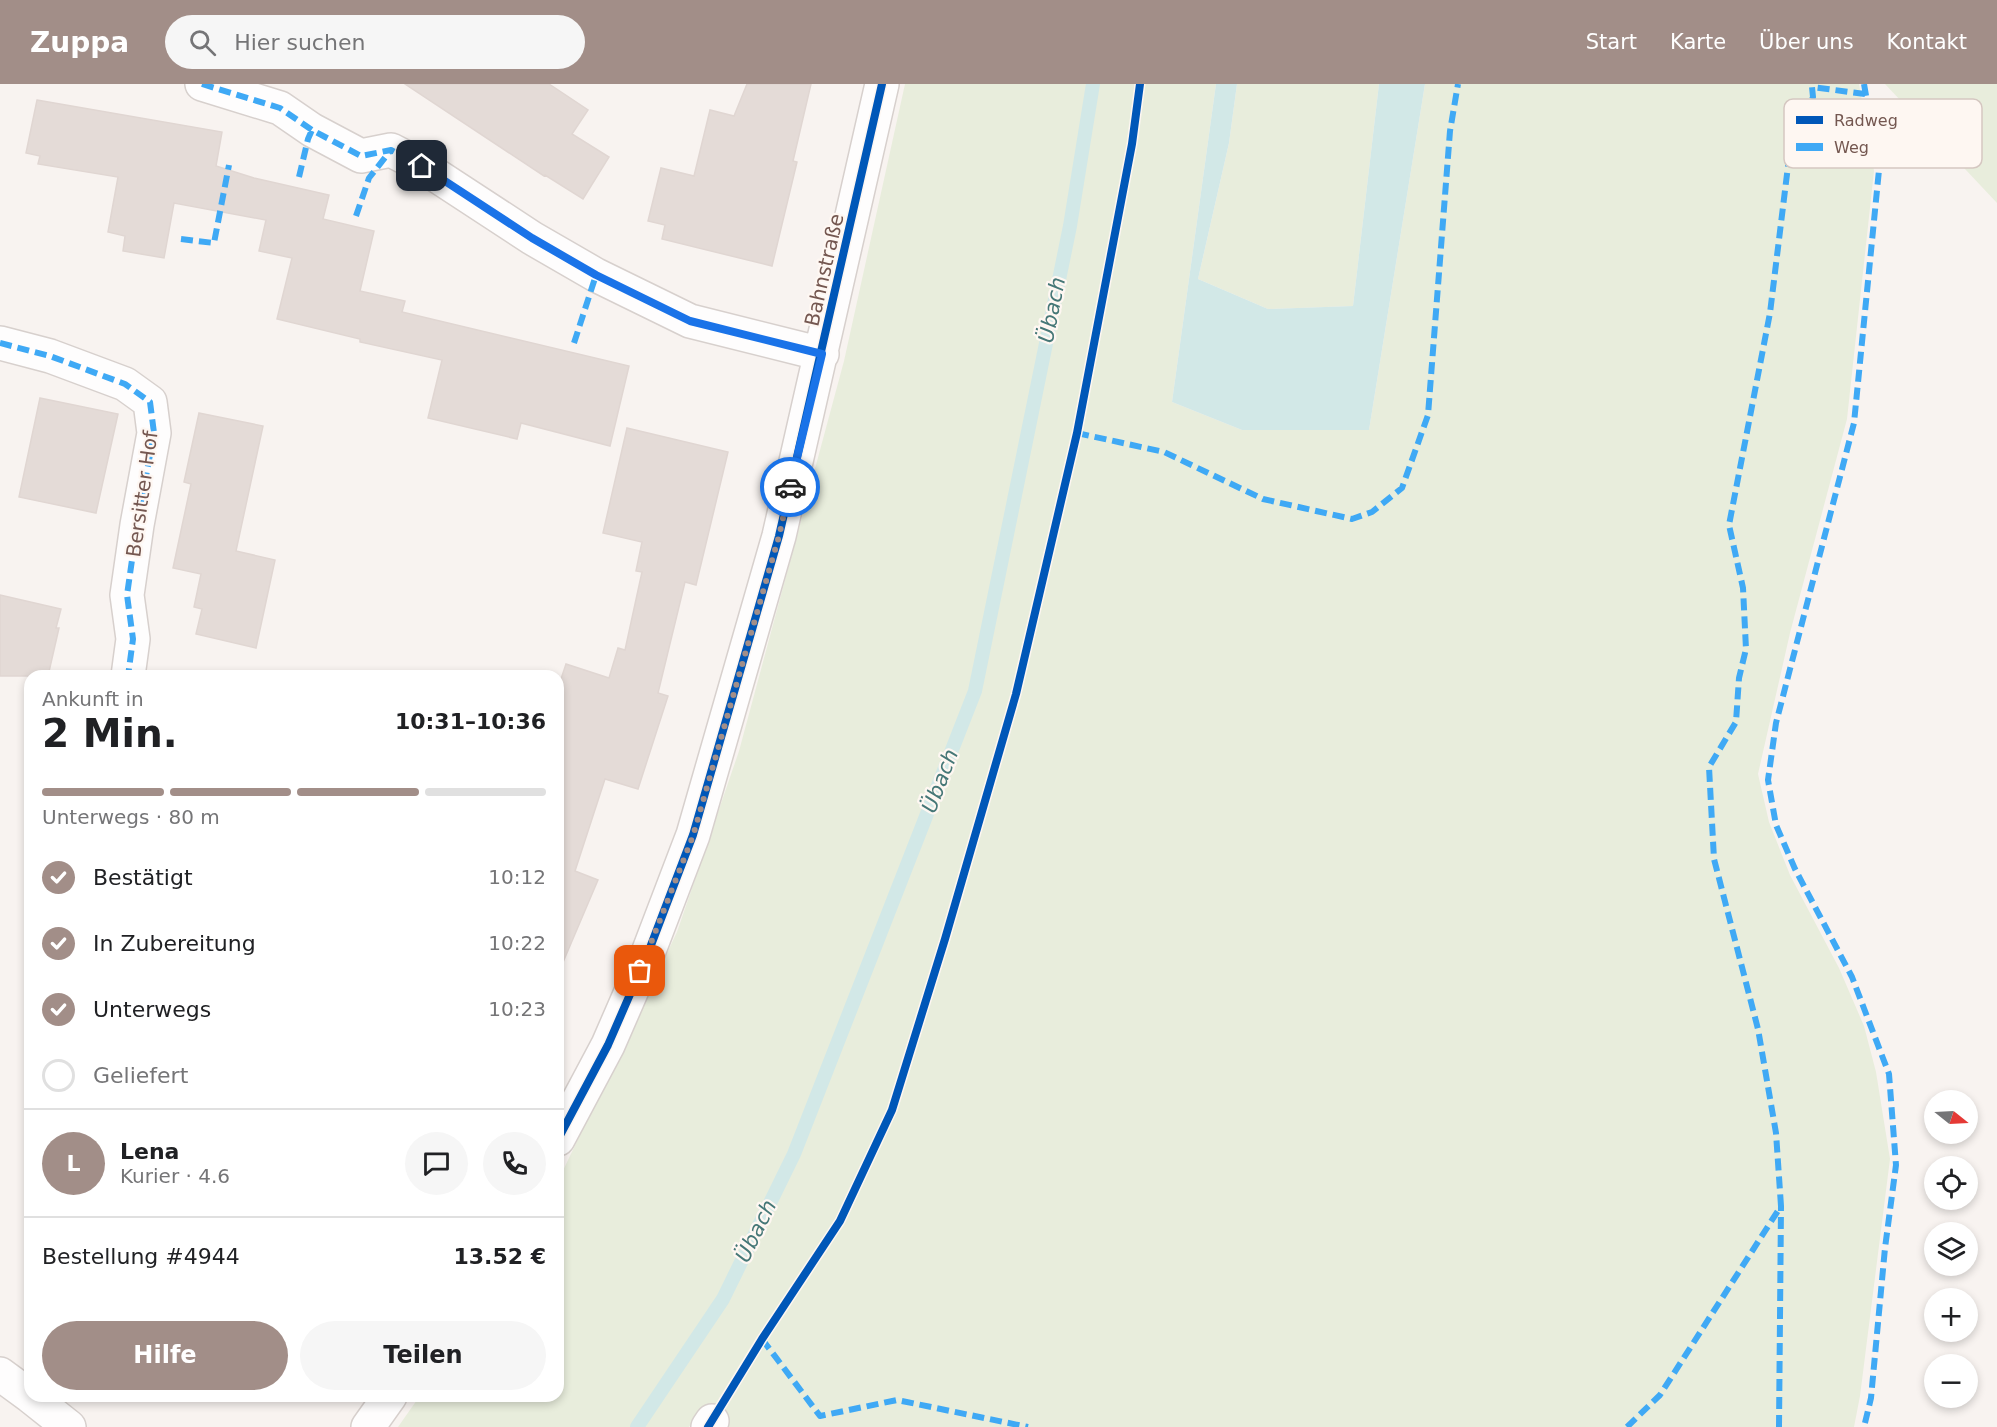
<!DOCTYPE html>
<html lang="de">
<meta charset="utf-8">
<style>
:root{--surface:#fff;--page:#f6f6f6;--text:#202124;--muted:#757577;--line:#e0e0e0;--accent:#a28e88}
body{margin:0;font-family:"DejaVu Sans",sans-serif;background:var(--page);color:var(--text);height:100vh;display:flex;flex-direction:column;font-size:22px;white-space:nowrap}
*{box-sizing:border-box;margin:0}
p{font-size:20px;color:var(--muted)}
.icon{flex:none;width:33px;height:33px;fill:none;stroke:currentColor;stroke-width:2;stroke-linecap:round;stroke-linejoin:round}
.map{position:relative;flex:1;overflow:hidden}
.side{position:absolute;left:24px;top:586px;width:540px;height:732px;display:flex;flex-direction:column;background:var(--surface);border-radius:18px;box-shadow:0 3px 9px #0003}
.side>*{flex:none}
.needle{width:39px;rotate:108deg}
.buttons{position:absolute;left:1924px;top:1006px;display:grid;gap:12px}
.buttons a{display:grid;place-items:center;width:54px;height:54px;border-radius:50%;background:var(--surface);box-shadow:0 3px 9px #0003;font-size:30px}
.pin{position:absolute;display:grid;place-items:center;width:51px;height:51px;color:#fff;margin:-26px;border-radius:12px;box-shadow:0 3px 9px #0006}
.courier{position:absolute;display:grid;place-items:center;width:60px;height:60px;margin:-30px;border:4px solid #1a73e8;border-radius:50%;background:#fff;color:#222;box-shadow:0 2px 8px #0007}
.headline em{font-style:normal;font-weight:700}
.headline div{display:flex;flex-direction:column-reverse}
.headline{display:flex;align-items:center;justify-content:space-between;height:102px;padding:0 18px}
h1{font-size:39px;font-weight:700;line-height:45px}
.bar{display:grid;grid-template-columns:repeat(4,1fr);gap:9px 6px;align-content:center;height:72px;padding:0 18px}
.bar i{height:8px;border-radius:4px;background:var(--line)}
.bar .selected{background:var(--accent)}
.bar p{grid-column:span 4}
.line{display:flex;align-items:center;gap:15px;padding:0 18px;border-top:2px solid var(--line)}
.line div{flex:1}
.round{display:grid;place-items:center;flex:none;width:63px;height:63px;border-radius:32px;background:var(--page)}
ol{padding:0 18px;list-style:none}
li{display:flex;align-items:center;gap:18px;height:66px}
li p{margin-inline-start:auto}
li .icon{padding:6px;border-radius:50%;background:var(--accent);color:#fff;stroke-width:4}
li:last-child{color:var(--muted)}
li i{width:33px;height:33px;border:3px solid var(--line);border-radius:50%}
.primary-button{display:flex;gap:12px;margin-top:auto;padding:12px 18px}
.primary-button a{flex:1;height:69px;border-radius:36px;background:var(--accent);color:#fff;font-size:24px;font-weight:700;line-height:69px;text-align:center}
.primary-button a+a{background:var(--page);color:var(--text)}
header{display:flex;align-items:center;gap:36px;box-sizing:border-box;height:84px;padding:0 30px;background:var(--accent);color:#fff}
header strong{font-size:28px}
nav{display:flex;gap:33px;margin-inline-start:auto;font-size:21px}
.search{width:420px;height:54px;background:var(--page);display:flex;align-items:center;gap:15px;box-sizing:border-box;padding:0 21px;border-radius:33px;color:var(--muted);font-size:22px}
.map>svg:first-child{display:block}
.green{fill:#e8eddc}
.water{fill:#d2e8e7}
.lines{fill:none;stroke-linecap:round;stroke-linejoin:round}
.stream{stroke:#d2e8e7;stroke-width:14}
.building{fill:#e4dbd7;stroke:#e0d6d2;stroke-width:1.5}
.street-casing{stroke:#d7d0cd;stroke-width:36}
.street{stroke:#fefdfd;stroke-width:33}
.quiet{stroke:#3fa9f5;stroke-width:6;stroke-dasharray:12 6;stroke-linecap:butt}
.cycleway-casing{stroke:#fef7f2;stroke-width:11}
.cycleway{stroke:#0057b8;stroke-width:8}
.done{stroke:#a28e88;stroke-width:6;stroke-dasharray:0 10.8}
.route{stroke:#1a73e8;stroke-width:8}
.labels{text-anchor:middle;stroke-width:4.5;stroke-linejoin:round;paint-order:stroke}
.street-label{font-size:20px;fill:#745750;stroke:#fef7f2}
.water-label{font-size:21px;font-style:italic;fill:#457777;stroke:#fef7f2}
.key{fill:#fef7f2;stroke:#d5c7c1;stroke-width:1.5}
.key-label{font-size:16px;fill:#745750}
</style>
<header>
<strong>Zuppa</strong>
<div class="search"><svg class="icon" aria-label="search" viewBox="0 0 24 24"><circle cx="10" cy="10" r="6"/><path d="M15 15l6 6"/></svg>Hier suchen</div>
<nav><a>Start</a><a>Karte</a><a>Über uns</a><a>Kontakt</a></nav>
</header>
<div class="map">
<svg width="1997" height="1343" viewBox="0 0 1997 1343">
<rect width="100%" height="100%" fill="#f8f3f0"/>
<path class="green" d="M 905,0 L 1216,0 L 1172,318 L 1242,346 L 1369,346 L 1425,0 L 1859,0 L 1874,87 L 1847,335 L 1790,549 L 1758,690 L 1769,738 L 1790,791 L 1839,884 L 1864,942 L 1876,988 L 1890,1075 L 1860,1312 L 1854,1343 L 702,1343 L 694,1336 L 689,1343 L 398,1343 L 419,1313 L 558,1312 L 558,1097 L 677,848 L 739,667 L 844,277 Z
M 1237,0 L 1379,0 L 1353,222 L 1268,225 L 1198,195 L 1229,59 Z
M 1885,0 L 1997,0 L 1997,119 Z"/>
<path class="water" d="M 1216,0 L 1237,0 L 1229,59 L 1198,195 L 1268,225 L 1353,222 L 1379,0 L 1425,0 L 1369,346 L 1242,346 L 1172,318 Z"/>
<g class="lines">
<path class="stream" d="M 637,1343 L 723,1215 L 794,1070 L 975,607 L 1070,142 L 1093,0"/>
</g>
<path class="building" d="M 405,0 L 549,0 L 588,26 L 572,50 L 609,73 L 583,115 L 545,91 L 544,92 Z
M 747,0 L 811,0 L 793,77 L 797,78 L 772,182 L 662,155 L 665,141 L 648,137 L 661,84 L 694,92 L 710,26 L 734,32 Z
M 37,16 L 222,48 L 216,82 L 254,94 L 329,111 L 323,135 L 374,147 L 360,207 L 405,217 L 402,228 L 629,282 L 610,362 L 521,339 L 517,355 L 428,334 L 442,276 L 360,258 L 360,255 L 277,235 L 292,174 L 259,167 L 266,136 L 174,119 L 164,174 L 123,167 L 125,152 L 108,148 L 118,93 L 38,80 L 40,72 L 26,69 Z
M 40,314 L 118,330 L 96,429 L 19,413 Z
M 199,329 L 263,342 L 236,467 L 275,476 L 256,564 L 196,550 L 202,525 L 194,523 L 201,490 L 173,484 L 191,400 L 184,398 Z
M 627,344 L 728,368 L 696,501 L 685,498 L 658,609 L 668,612 L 638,705 L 605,695 L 575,787 L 598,796 L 558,890 L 558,604 L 566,580 L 609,594 L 618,564 L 625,566 L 642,488 L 636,487 L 642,458 L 603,449 Z
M 0,511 L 61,525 L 56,544 L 59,544 L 48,592 L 0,592 Z"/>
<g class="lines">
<defs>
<path id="street" d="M 202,0 L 280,24 L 312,46 L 361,72 L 391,66 L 422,82 L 532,154 L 596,191 L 690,237 L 822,270
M 0,259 L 50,272 L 125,300 L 150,318 L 154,349 L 137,441 L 127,511 L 133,555 L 128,592
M 558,1055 L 608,961 L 648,869 L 693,751 L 779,452 L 882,0
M 0,1290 L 30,1312
M 30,1312 L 69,1343
M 368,1343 L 390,1312
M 708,1343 L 712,1337"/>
</defs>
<use href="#street" class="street-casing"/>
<use href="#street" class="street"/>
<path class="quiet" d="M 202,0 L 280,24 L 312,46 L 361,72 L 391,66 L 422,82 L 532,154 L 596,191 L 690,237 L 822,270
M 1864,0 L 1879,86 L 1854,339 L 1776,639 L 1768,696 L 1776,741 L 1795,785 L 1852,893 L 1889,990 L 1896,1081 L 1885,1164 L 1871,1314 L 1864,1343
M 299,93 L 308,55 L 312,46
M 356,132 L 369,94 L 391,66
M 181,155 L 214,159 L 229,81
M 0,259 L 50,272 L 125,300 L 150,318 L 154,349 L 137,441 L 127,511 L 133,555 L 128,592
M 574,259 L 596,191
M 1077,349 L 1164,368 L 1263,415 L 1352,435 L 1372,428 L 1402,404 L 1428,331 L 1450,47 L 1458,0
M 762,1255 L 820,1332 L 897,1316 L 1028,1343
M 1627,1343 L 1660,1311 L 1781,1122 L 1776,1049 L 1758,945 L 1714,775 L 1709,683 L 1736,638 L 1739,594 L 1746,565 L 1743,504 L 1729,441 L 1770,229 L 1788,82 L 1813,13 L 1812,3 L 1865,10
M 1779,1343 L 1781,1122"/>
<defs>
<path id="cycleway" d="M 558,1055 L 608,961 L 648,869 L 693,751 L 779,452 L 882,0
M 708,1343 L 762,1255 L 840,1137 L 892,1026 L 945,855 L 1016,610 L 1077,349 L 1132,60 L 1140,0"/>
</defs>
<use href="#cycleway" class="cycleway-casing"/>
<use href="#cycleway" class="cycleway"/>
</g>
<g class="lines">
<path class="done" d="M 640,887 L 693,752 L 779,452 L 790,403"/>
<path class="route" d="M 422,82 L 532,154 L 596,191 L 690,237 L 822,270 L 790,403"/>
</g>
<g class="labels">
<g class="street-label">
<text transform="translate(824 186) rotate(-77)" y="7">Bahnstraße</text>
<text transform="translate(142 410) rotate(-82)" y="7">Bersitter Hof</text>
</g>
<g class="water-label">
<text transform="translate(1052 226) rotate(-79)" y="7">Übach</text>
<text transform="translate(940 697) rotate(-69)" y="7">Übach</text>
<text transform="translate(756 1147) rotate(-64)" y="7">Übach</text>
</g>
</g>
<rect x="1784" y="15" width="198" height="69" rx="9" class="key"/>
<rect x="1796" y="32" width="27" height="8" fill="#0057b8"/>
<rect x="1796" y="59" width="27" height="8" fill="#3fa9f5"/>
<g class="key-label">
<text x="1834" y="42">Radweg</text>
<text x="1834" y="69">Weg</text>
</g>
</svg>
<div class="buttons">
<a><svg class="needle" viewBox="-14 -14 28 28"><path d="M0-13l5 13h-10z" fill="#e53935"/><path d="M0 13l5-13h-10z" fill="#757577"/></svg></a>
<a><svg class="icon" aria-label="locate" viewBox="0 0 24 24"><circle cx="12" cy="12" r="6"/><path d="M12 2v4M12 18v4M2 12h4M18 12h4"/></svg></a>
<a><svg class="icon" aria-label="layers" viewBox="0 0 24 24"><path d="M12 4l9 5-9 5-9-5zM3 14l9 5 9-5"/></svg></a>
<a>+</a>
<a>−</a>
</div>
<div class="pin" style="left:640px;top:887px;background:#ea580c"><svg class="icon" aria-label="bag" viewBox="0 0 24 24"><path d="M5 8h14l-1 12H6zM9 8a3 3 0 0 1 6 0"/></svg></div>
<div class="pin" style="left:422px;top:82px;background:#1f2937"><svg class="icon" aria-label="home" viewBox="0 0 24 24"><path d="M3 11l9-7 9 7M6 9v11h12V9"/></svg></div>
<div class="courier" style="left:790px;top:403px"><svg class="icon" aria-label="car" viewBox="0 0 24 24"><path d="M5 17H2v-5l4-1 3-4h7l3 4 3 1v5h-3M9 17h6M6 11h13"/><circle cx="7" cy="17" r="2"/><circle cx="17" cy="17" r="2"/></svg></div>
<section class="side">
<div class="headline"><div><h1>2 Min.</h1><p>Ankunft in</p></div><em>10:31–10:36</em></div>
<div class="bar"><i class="selected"></i><i class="selected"></i><i class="selected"></i><i></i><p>Unterwegs · 80 m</p></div>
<ol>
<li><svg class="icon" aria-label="check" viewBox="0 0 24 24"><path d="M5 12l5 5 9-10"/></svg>Bestätigt<p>10:12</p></li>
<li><svg class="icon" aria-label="check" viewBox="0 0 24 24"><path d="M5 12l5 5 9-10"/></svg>In Zubereitung<p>10:22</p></li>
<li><svg class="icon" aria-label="check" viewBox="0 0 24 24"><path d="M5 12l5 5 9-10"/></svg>Unterwegs<p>10:23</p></li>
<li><i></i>Geliefert</li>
</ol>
<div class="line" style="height:108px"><b class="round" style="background:var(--accent);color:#fff">L</b><div><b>Lena</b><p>Kurier · 4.6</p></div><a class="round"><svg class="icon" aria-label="chat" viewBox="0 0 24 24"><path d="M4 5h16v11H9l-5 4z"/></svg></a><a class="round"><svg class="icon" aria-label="phone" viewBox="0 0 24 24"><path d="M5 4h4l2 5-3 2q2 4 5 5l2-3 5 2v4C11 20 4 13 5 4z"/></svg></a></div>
<div class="line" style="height:78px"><div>Bestellung #4944</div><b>13.52 €</b></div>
<div class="primary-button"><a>Hilfe</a><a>Teilen</a></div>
</section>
</div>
